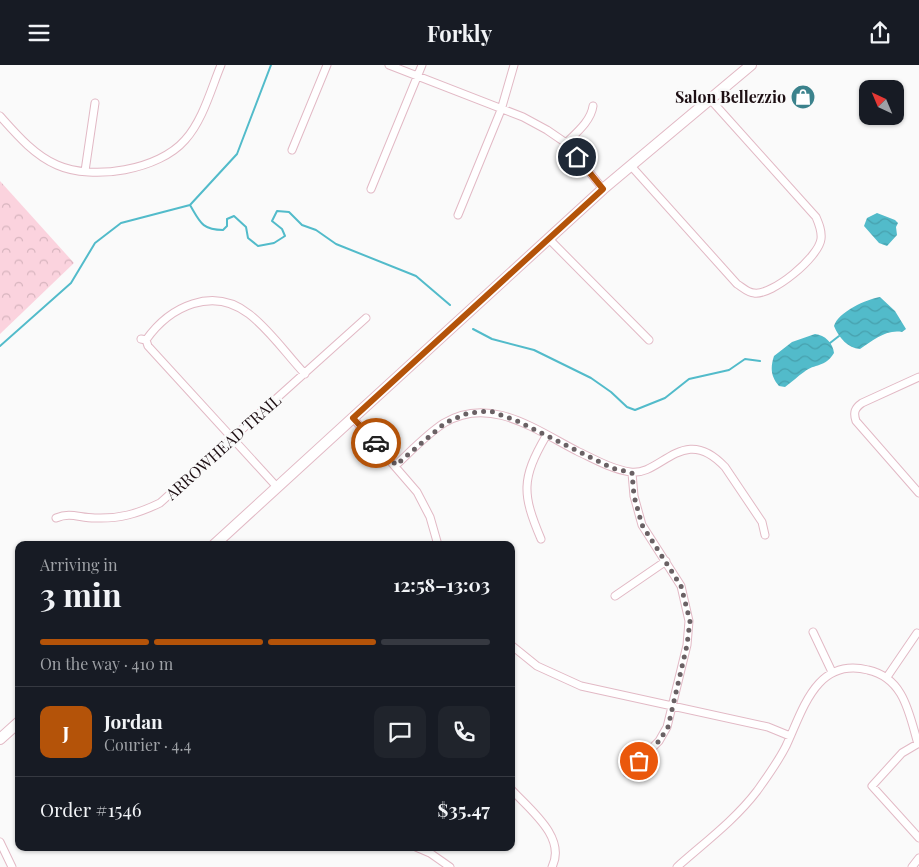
<!DOCTYPE html>
<meta charset="utf-8">
<style>
:root{--surface:#171b24;--page:#20242c;--text:#f1f3f6;--muted:#9ea1a6;--line:#363941;--accent:#b45309}
body{margin:0;font-family:"Playfair Display",serif;background:var(--page);color:var(--text);height:100vh;display:flex;flex-direction:column;font-size:19px;white-space:nowrap}
*{box-sizing:border-box;margin:0}
p{font-size:16px;color:var(--muted)}
.icon{flex:none;width:28px;height:28px;fill:none;stroke:currentColor;stroke-width:2;stroke-linecap:round;stroke-linejoin:round}
.map{position:relative;flex:1;overflow:hidden}
.panel{position:absolute;left:15px;top:476px;width:500px;height:310px;display:flex;flex-direction:column;background:var(--surface);border-radius:10px;box-shadow:0 1px 4px #0004}
.panel>*{flex:none}
.needle{width:32px;rotate:316deg}
.fabs{position:absolute;left:859px;top:15px;display:grid;gap:10px}
.fabs a{display:grid;place-items:center;width:45px;height:45px;border-radius:10px;background:var(--surface);box-shadow:0 1px 4px #0004;font-size:25px}
.pin{position:absolute;display:grid;place-items:center;width:42px;height:42px;color:#fff;margin:-21px;border:2px solid #fff;border-radius:50%;box-shadow:0 1px 5px #0007}
.courier{position:absolute;display:grid;place-items:center;width:50px;height:50px;margin:-25px;border:4px solid #b45309;border-radius:50%;background:#fff;color:#222;box-shadow:0 1px 6px #0007}
.headline em{font-style:normal;font-weight:700}
.headline div{display:flex;flex-direction:column-reverse}
.headline{display:flex;align-items:center;justify-content:space-between;height:85px;padding:0 25px}
h1{font-size:32px;font-weight:700;line-height:38px}
.bar{display:grid;grid-template-columns:repeat(4,1fr);gap:8px 5px;align-content:center;height:60px;padding:0 25px}
.bar i{height:6px;border-radius:4px;background:var(--line)}
.bar .on{background:var(--accent)}
.bar p{grid-column:span 4}
.line{display:flex;align-items:center;gap:12px;padding:0 25px;border-top:1px solid var(--line)}
.line div{flex:1}
.round{display:grid;place-items:center;flex:none;width:52px;height:52px;border-radius:10px;background:var(--page)}
header{display:flex;justify-content:space-between;align-items:center;height:65px;padding:0 25px;background:var(--surface);font-size:22px;font-weight:700}
.map>svg:first-child{display:block}
.forest{fill:url(#forest-crowns)}
.water{fill:url(#water-waves)}
.lines{fill:none;stroke-linecap:round;stroke-linejoin:round}
.stream{stroke:#52bbca;stroke-width:2}
.street-casing{stroke:#e2b9c5;stroke-width:9}
.secondary-casing{stroke:#e2b9c5;stroke-width:12}
.street{stroke:#fff;stroke-width:7}
.secondary{stroke:#fff;stroke-width:10}
.done{stroke:#6a6164;stroke-width:5;stroke-dasharray:0 9}
.route{stroke:#b45309;stroke-width:6}
.labels{text-anchor:middle;stroke-width:5;stroke-linejoin:round;paint-order:stroke}
.poi-label{font-size:16px;font-weight:bold;fill:#1d0f13;stroke:#fafafa;text-anchor:end}
.street-label{font-size:16px;fill:#1d0f13;stroke:#fafafa}
</style>
<header><svg class="icon" aria-label="menu" viewBox="0 0 24 24"><path d="M4 6h16M4 12h16M4 18h16"/></svg>Forkly<svg class="icon" aria-label="share" viewBox="0 0 24 24"><path d="M12 15V3M7 8l5-5 5 5M5 13v7h14v-7"/></svg></header>
<div class="map">
<svg width="919" height="802" viewBox="0 0 919 802">
<defs>
<pattern id="forest-crowns" width="20" height="18" patternUnits="userSpaceOnUse" patternTransform="scale(1.25)"><rect width="20" height="18" fill="#fbd3de"/><path d="M2 6a3 3 0 1 1 6 0M12 15a3 3 0 1 1 6 0" fill="none" stroke="#d7b4be"/></pattern>
<pattern id="water-waves" width="16" height="10" patternUnits="userSpaceOnUse" patternTransform="scale(1.25)"><rect width="16" height="10" fill="#52bbca"/><path d="M0 5q4-4 8 0t8 0" fill="none" stroke="#47a0ad"/></pattern>
</defs>
<rect width="100%" height="100%" fill="#fafafa"/>
<path class="forest" d="M 0,116 L 74,198 L 0,269 Z"/>
<path class="water" d="M 877,148 L 895,155 L 898,158 L 896,162 L 897,170 L 887,181 L 879,178 L 864,161 L 867,153 Z
M 880,232 L 895,246 L 906,264 L 902,267 C 887,264 873,275 860,284 C 848,283 839,273 834,261 C 838,247 867,234 880,232 Z
M 815,269 C 825,270 833,278 834,288 C 825,303 815,298 804,307 C 798,311 792,317 785,322 L 779,321 C 771,312 770,303 774,291 L 792,277 Z"/>
<g class="lines">
<path class="stream" d="M 190,140 C 200,157 202,165 223,165 L 227,161 L 227,154 L 234,151 L 246,162 L 248,173 L 258,181 L 274,178 L 285,171 L 282,164 L 272,156 L 277,146 L 289,147 L 302,160 L 316,165 L 336,179 L 416,211 L 450,240
M 190,140 L 237,89 L 271,0
M 473,264 L 492,274 L 534,285 L 591,313 L 611,327 L 627,342 L 635,345 L 665,333 L 689,314 L 729,305 L 745,294 L 760,296
M 830,278 L 839,271
M 0,281 L 71,218 L 95,178 L 121,158 L 190,140"/>
<defs>
<path id="street" d="M 389,0 L 523,52 L 547,65 L 566,78 L 603,124
M 0,51 C 17,70 34,90 57,100 C 93,116 159,105 185,75 C 203,55 211,24 221,0
M 566,78 C 576,68 591,56 593,41
M 292,85 L 327,0
M 632,102 L 737,219 C 742,222 748,228 754,228 C 772,231 819,192 821,174 C 822,166 819,159 816,152 L 710,34
M 85,106 L 95,38
M 371,124 L 422,0
M 458,150 L 501,45 L 514,0
M 549,174 L 649,275
M 141,274 L 146,275 L 148,281 L 277,422
M 146,275 C 170,241 213,221 249,249 C 270,265 287,290 305,309
M 919,312 L 862,338 C 855,343 853,347 856,356 L 919,428
M 353,353 L 417,427 L 430,452 L 438,480
M 396,400 C 411,386 427,369 444,358 C 490,330 536,365 577,386 C 594,394 611,404 630,407 C 661,412 683,357 725,402 L 762,457 L 765,470
M 56,453 C 71,447 79,453 95,453 C 119,454 137,449 160,438 L 366,253
M 541,474 C 522,429 521,414 546,371
M 615,531 L 666,496
M 813,567 L 832,607
M 511,580 L 537,601 L 581,621 L 768,662 L 790,671
M 887,612 L 917,568
M 919,678 L 902,688 L 872,721 L 919,773
M 627,708 L 659,676 L 667,662 L 687,580 L 689,556 L 681,521 L 642,460 L 634,431 L 632,408
M 511,724 C 529,744 567,772 552,802
M 0,777 L 12,802
M 416,782 L 430,788 L 450,802
M 677,802 C 704,778 735,755 757,726 C 767,712 778,697 786,681 C 803,645 816,592 868,605 C 904,613 909,648 918,679
M 912,802 L 919,793"/>
<path id="secondary" d="M 214,480 L 603,124 L 751,0
M 0,674 L 19,657"/>
</defs>
<use href="#street" class="street-casing"/>
<use href="#secondary" class="secondary-casing"/>
<use href="#street" class="street"/>
<use href="#secondary" class="secondary"/>
</g>
<g class="lines">
<path class="done" d="M 376,378 L 396,400 L 445,358 L 468,348 L 490,346 L 515,355 L 612,403 L 632,408 L 634,431 L 642,460 L 681,521 L 690,556 L 687,580 L 668,662 L 659,676 L 639,696"/>
<path class="route" d="M 376,378 L 353,353 L 603,124 L 577,92"/>
</g>
<defs>
<symbol id="shop-disc" viewBox="-11 -11 22 22"><circle r="9.5" fill="#3b828c" stroke="#fafafa"/><path d="M-5-2.5h2.3a2.7 3.5 0 0 1 5.4 0H5L5.5 6h-11ZM-1.5-2.5h3a1.5 2.3 0 0 0-3 0Z" fill="#fff"/></symbol>
</defs>
<g fill-rule="evenodd">
<use href="#shop-disc" x="789" y="18" width="28" height="28"/>
</g>
<g class="labels">
<g class="poi-label">
<text x="786" y="38">Salon Bellezzio</text>
</g>
<g class="street-label">
<text transform="translate(223 382) rotate(-42)" y="6">ARROWHEAD TRAIL</text>
</g>
</g>
</svg>
<div class="fabs">
<a><svg class="needle" viewBox="-14 -14 28 28"><path d="M0-13l5 13h-10z" fill="#e53935"/><path d="M0 13l5-13h-10z" fill="#9ea1a6"/></svg></a>
</div>
<div class="pin" style="left:639px;top:696px;background:#ea580c"><svg class="icon" aria-label="bag" viewBox="0 0 24 24"><path d="M5 8h14l-1 12H6zM9 8a3 3 0 0 1 6 0"/></svg></div>
<div class="pin" style="left:577px;top:92px;background:#1f2937"><svg class="icon" aria-label="home" viewBox="0 0 24 24"><path d="M3 11l9-7 9 7M6 9v11h12V9"/></svg></div>
<div class="courier" style="left:376px;top:378px"><svg class="icon" aria-label="car" viewBox="0 0 24 24"><path d="M5 17H2v-5l4-1 3-4h7l3 4 3 1v5h-3M9 17h6M6 11h13"/><circle cx="7" cy="17" r="2"/><circle cx="17" cy="17" r="2"/></svg></div>
<section class="panel">
<div class="headline"><div><h1>3 min</h1><p>Arriving in</p></div><em>12:58–13:03</em></div>
<div class="bar"><i class="on"></i><i class="on"></i><i class="on"></i><i></i><p>On the way · 410 m</p></div>
<div class="line" style="height:90px"><b class="round" style="background:var(--accent);color:#fff">J</b><div><b>Jordan</b><p>Courier · 4.4</p></div><a class="round"><svg class="icon" aria-label="chat" viewBox="0 0 24 24"><path d="M4 5h16v11H9l-5 4z"/></svg></a><a class="round"><svg class="icon" aria-label="phone" viewBox="0 0 24 24"><path d="M5 4h4l2 5-3 2q2 4 5 5l2-3 5 2v4C11 20 4 13 5 4z"/></svg></a></div>
<div class="line" style="height:65px"><div>Order #1546</div><b>$35.47</b></div>
</section>
</div>
